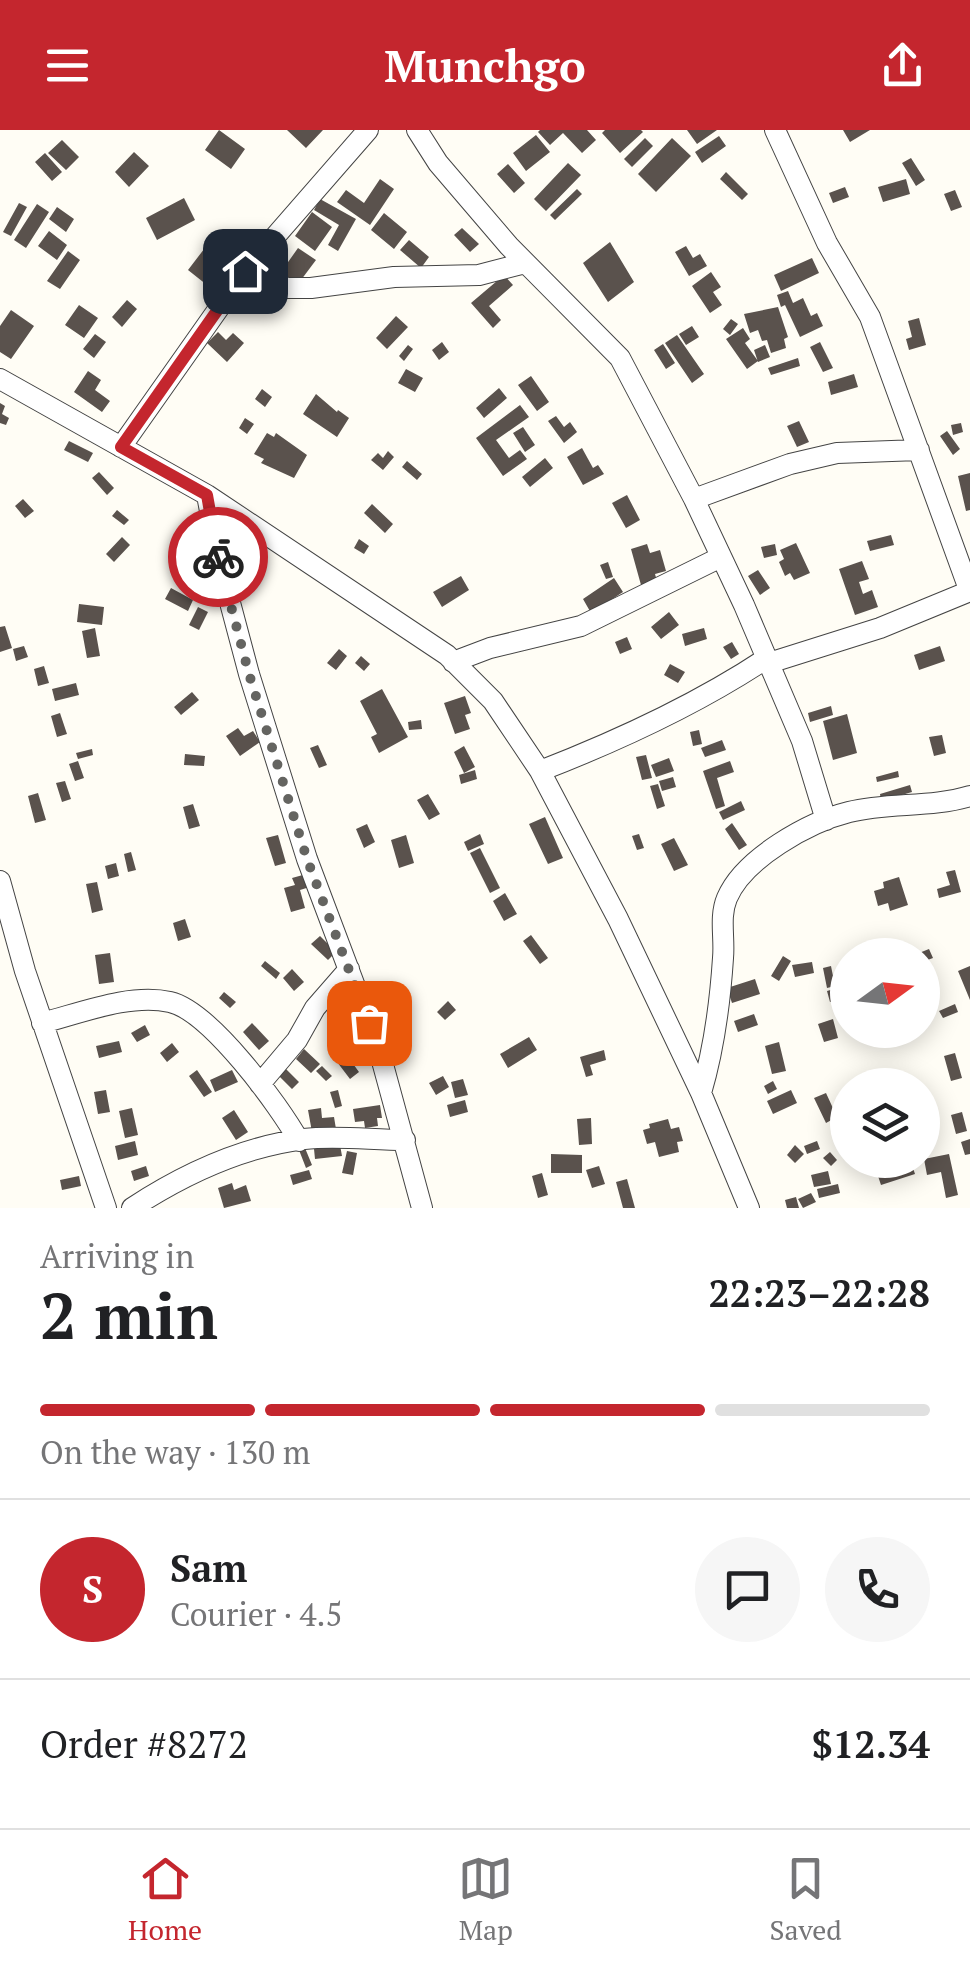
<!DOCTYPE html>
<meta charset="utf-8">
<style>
:root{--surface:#fff;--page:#f6f6f6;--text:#202124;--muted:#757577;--line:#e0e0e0;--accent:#c4262e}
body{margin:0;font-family:"PT Serif",serif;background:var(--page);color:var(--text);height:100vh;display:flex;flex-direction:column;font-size:38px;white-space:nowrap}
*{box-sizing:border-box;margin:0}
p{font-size:32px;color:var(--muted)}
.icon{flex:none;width:55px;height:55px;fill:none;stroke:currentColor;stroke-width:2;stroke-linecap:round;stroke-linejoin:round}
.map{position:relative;height:1078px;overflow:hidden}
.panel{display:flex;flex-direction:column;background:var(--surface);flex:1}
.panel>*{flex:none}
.needle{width:65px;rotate:75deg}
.controls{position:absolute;left:830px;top:808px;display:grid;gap:20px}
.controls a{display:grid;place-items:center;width:110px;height:110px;border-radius:50%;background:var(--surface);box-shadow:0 5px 25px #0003;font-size:50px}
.pin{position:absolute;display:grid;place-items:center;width:85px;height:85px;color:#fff;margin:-42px;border-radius:20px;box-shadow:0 5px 15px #0006}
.courier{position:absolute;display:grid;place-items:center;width:100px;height:100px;margin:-50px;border:8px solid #c4262e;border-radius:50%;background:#fff;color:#222;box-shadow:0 2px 12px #0007}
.headline em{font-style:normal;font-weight:700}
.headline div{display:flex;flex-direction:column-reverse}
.headline{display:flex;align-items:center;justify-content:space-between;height:170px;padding:0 40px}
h1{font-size:65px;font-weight:700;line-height:75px}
.bar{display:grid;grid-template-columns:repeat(4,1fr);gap:15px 10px;align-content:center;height:120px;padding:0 40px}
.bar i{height:12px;border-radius:8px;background:var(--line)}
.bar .current{background:var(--accent)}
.bar p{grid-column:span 4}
.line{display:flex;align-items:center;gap:25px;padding:0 40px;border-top:2px solid var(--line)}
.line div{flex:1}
.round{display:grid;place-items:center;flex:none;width:105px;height:105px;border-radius:52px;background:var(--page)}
header{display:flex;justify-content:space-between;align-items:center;height:130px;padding:0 40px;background:var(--accent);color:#fff;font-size:45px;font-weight:700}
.tab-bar{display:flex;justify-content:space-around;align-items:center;height:140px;border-top:2px solid var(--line);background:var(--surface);font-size:28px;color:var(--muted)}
.tab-bar a{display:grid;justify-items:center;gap:5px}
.tab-bar .current{color:var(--accent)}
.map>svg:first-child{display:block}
.building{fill:#5a524d}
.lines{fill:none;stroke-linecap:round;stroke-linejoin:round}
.minor-casing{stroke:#444;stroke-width:22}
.minor{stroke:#fff;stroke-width:20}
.done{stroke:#646461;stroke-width:10;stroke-dasharray:0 18}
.route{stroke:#c4262e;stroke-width:12}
</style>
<header><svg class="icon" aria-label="menu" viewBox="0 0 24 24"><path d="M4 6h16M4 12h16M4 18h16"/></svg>Munchgo<svg class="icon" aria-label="share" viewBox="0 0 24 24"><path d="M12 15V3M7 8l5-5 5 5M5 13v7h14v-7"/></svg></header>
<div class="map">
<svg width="970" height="1078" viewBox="0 0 970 1078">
<rect width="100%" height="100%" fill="#fffdf5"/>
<path class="building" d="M 219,0 L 245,19 L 231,39 L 205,20 Z
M 287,0 L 323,0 L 306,18 Z
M 540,0 L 587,0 L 596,10 L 582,23 L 563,3 L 550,15 L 538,2 Z
M 605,0 L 641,0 L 643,2 L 620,23 L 602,3 Z
M 687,0 L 717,0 L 697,14 Z
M 843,0 L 870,0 L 850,12 Z
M 536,5 L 550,22 L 526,41 L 513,23 Z
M 719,6 L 726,16 L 702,33 L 695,22 Z
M 645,8 L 653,16 L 632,37 L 624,29 Z
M 672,8 L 691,26 L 656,62 L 638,44 Z
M 62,10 L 79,27 L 66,40 L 48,23 Z
M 134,22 L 149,36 L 129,57 L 115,42 Z
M 45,23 L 62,42 L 52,51 L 35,32 Z
M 911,28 L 925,50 L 916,56 L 902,33 Z
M 568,33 L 581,45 L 546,81 L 534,69 Z
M 508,34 L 525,53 L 514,63 L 497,44 Z
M 726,42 L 748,64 L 742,70 L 720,49 Z
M 380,49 L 394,59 L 370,95 L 337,72 L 346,60 L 364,73 Z
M 906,49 L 910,64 L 883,72 L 878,57 Z
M 845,57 L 849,67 L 833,73 L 829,63 Z
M 577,59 L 582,64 L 555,90 L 550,85 Z
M 955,60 L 962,77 L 951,81 L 944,64 Z
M 184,68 L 195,90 L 157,110 L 146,88 Z
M 320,69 L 356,89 L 338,121 L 328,115 L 339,95 L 314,80 Z
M 19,73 L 27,77 L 11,106 L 3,102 Z
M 37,74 L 49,82 L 26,118 L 14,110 Z
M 57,77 L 74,89 L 66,102 L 49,89 Z
M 312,82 L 332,97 L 315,121 L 295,106 Z
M 384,83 L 407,102 L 394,119 L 371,100 Z
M 462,98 L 479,114 L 470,122 L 454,105 Z
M 49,101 L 67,115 L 57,130 L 38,116 Z
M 211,110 L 234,128 L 212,159 L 188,140 Z
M 409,110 L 429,127 L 421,138 L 400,120 Z
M 610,112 L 634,152 L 608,172 L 583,133 Z
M 686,116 L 693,128 L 700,124 L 707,136 L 689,146 L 675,122 Z
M 298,118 L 316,130 L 298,154 L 281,142 Z
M 68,121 L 80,130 L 60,159 L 47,151 Z
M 812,128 L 819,143 L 781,161 L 774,145 Z
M 711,142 L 721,157 L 713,162 L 722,175 L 710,183 L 692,156 Z
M 504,145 L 513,155 L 489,176 L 501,190 L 493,198 L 471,173 Z
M 788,161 L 793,173 L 803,168 L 811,186 L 817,183 L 823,196 L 800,207 L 785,175 L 781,177 L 777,165 Z
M 127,170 L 137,179 L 122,197 L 112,187 Z
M 79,175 L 98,188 L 84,208 L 65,195 Z
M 778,177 L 788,207 L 784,209 L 786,218 L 771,223 L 767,210 L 762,211 L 758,200 L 750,203 L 744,184 Z
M 11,180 L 34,196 L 11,229 L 0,222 L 0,196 Z
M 396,186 L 408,197 L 387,219 L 376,208 Z
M 919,188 L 926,215 L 909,220 L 906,209 L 912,207 L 908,191 Z
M 731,189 L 738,194 L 730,205 L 723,199 Z
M 692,196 L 699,207 L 686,215 L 679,204 Z
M 743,198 L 750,209 L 745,213 L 758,231 L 747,239 L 726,209 Z
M 218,202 L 226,210 L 233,203 L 244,213 L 227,232 L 207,213 Z
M 95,204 L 106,212 L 94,228 L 83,219 Z
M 677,205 L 704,244 L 692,253 L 665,213 Z
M 442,212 L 449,222 L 439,230 L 432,220 Z
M 820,212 L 833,238 L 823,242 L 810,217 Z
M 663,214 L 675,233 L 666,239 L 654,220 Z
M 408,215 L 413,219 L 404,231 L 399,226 Z
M 765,215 L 770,227 L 758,232 L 754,220 Z
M 798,228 L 800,236 L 771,245 L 768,238 Z
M 406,239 L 423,248 L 415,262 L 398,253 Z
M 88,241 L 101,250 L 95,260 L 110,271 L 102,282 L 74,262 Z
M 854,244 L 858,257 L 831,265 L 828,252 Z
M 531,246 L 549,272 L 537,281 L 518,255 Z
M 499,258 L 507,268 L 484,288 L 476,278 Z
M 262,259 L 272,267 L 265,277 L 255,269 Z
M 316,264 L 337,282 L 338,280 L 349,288 L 337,307 L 303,284 Z
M 0,273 L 5,276 L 2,284 L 9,288 L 6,295 L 0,293 Z
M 520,275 L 529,287 L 496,310 L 509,328 L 520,320 L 527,329 L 503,346 L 476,308 Z
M 556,286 L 564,297 L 570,292 L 577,302 L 564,313 L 548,291 Z
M 245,288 L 254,294 L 247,304 L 239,298 Z
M 799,291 L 809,312 L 797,317 L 787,296 Z
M 961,293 L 963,302 L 953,305 L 951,295 Z
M 523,297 L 535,315 L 525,322 L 513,303 Z
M 947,301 L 960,319 L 953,325 L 940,306 Z
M 267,303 L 274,307 L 276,303 L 307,325 L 294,348 L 261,333 L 264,329 L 254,324 Z
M 69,311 L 93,323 L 88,332 L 64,320 Z
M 582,318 L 593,338 L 598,335 L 604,344 L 583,355 L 567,327 Z
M 388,321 L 394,327 L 383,340 L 371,330 L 378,323 L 383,328 Z
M 545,328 L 553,338 L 530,357 L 522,347 Z
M 407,331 L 422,344 L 417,350 L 402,337 Z
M 99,342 L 114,358 L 107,365 L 92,348 Z
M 970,343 L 970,380 L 966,381 L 958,346 Z
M 627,365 L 640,390 L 626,398 L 612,373 Z
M 23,369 L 34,381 L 25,388 L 15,376 Z
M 372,374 L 393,394 L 385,403 L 364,383 Z
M 117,380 L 129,390 L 124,395 L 112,386 Z
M 891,405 L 894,415 L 870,421 L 867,411 Z
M 122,407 L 130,415 L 114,432 L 106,424 Z
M 359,409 L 369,416 L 364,424 L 354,418 Z
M 796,413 L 810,443 L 794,450 L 790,443 L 785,446 L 779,432 L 784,429 L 780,420 Z
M 647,414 L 650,423 L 660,420 L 666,441 L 655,444 L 657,451 L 641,455 L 631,419 Z
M 775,414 L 777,425 L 764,428 L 761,417 Z
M 862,431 L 869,449 L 859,452 L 863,464 L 872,460 L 878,477 L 855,485 L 839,439 Z
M 608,432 L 613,447 L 606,449 L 600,435 Z
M 758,440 L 770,458 L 760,465 L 748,446 Z
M 461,446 L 469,460 L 442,477 L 433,462 Z
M 614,448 L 623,462 L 591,483 L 583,469 Z
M 171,458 L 193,470 L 188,481 L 165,469 Z
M 79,474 L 104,477 L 102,495 L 77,492 Z
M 198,477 L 208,482 L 199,500 L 189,495 Z
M 669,482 L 679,495 L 661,509 L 651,497 Z
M 5,496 L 12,518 L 0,522 L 0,497 Z
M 95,498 L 100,526 L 87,528 L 82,501 Z
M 704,498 L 707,509 L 685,516 L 682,504 Z
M 627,507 L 632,519 L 620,524 L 615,512 Z
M 732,512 L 739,524 L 731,529 L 723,517 Z
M 24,516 L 28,527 L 16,531 L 13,519 Z
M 940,516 L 945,531 L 919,540 L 914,525 Z
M 339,519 L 347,526 L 336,540 L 327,533 Z
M 361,526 L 370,534 L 364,541 L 355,533 Z
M 670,534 L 685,542 L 678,553 L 664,545 Z
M 44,536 L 49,553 L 38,556 L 34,539 Z
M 76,553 L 79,565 L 55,571 L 52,559 Z
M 382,559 L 408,607 L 379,623 L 371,607 L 377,604 L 360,571 Z
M 192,562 L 199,570 L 181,585 L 174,577 Z
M 465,566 L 471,583 L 465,585 L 470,599 L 455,604 L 444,573 Z
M 831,576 L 833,585 L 810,592 L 808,583 Z
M 60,583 L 67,604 L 57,607 L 51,586 Z
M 847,584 L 857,623 L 833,630 L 823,591 Z
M 421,590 L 422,599 L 409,600 L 408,592 Z
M 238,598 L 244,606 L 253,601 L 260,612 L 240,626 L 226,606 Z
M 699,600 L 702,614 L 693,616 L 690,602 Z
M 942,605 L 946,623 L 934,626 L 929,607 Z
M 722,610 L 726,620 L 705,627 L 701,618 Z
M 318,615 L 327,635 L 319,638 L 310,618 Z
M 464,616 L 475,637 L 464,643 L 454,622 Z
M 92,619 L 93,625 L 78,629 L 76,623 Z
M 185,624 L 205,626 L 204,636 L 184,635 Z
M 646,625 L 652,648 L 642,650 L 636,627 Z
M 669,628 L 674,641 L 656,647 L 651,635 Z
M 78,631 L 84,648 L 75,651 L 69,634 Z
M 730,631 L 734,642 L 717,648 L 725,676 L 716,679 L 703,641 Z
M 475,640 L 477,649 L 461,654 L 459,645 Z
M 898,641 L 899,647 L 877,652 L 876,647 Z
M 673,647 L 676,657 L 662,661 L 659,651 Z
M 65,651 L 71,669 L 62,672 L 56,653 Z
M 658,654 L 665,676 L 657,679 L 650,656 Z
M 910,655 L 912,662 L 881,671 L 880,664 Z
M 38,663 L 46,690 L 35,693 L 28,666 Z
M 428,664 L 440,684 L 429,690 L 417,670 Z
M 741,671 L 745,680 L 723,690 L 719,682 Z
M 193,674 L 200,696 L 189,699 L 183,677 Z
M 545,687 L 563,728 L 548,734 L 529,694 Z
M 732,693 L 747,715 L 739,720 L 725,699 Z
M 367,694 L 375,712 L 364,718 L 356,699 Z
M 480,704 L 484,714 L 468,721 L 464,712 Z
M 639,704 L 644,718 L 637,720 L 632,706 Z
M 278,705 L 286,733 L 275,736 L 266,708 Z
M 406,705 L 414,733 L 399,738 L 391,710 Z
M 674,708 L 688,735 L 674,741 L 661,714 Z
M 480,718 L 500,758 L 490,763 L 470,723 Z
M 131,722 L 136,740 L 128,742 L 124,724 Z
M 116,733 L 119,746 L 108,749 L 105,736 Z
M 955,740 L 961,762 L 939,768 L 937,759 L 950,755 L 946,742 Z
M 310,743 L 313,756 L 300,760 L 305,778 L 291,782 L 284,758 L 295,755 L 292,748 Z
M 899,747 L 908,775 L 890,781 L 888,773 L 878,776 L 874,761 L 884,758 L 883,752 Z
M 97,752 L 103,780 L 92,783 L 86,754 Z
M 505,763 L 517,784 L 504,791 L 493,771 Z
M 185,789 L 191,807 L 178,811 L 173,793 Z
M 531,805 L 548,828 L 540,834 L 523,811 Z
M 320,806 L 336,822 L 328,830 L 311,814 Z
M 929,819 L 933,828 L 922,832 L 922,825 L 914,825 Z
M 110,823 L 114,852 L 99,854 L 95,825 Z
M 783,826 L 791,831 L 779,851 L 771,846 Z
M 265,831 L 280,843 L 276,849 L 261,836 Z
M 812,832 L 814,843 L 795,847 L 792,835 Z
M 831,836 L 835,856 L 827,858 L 823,838 Z
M 970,836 L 970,870 L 958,841 Z
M 292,839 L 304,852 L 294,861 L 283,848 Z
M 755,849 L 760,864 L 732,873 L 727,858 Z
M 848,855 L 848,867 L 830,872 L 827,861 Z
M 406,861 L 410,873 L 391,880 L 387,868 Z
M 224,862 L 236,872 L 230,878 L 219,868 Z
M 448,871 L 456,880 L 445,890 L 437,882 Z
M 955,874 L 958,882 L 943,888 L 939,881 Z
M 754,884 L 758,895 L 738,902 L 734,891 Z
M 833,889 L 838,908 L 824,912 L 818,894 Z
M 252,893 L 269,911 L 259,920 L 243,902 Z
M 145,895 L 150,905 L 137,912 L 131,903 Z
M 529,907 L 537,920 L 508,938 L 500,924 Z
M 119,911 L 122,922 L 99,928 L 96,916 Z
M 779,912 L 786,941 L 772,944 L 765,916 Z
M 172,913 L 179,922 L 167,932 L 160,923 Z
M 340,916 L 359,942 L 350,949 L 331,924 Z
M 304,919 L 320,934 L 311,943 L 296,929 Z
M 604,920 L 606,930 L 590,935 L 593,945 L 586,947 L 580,927 Z
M 955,923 L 962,948 L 951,951 L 944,926 Z
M 322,936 L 332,946 L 326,951 L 316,941 Z
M 285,938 L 299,952 L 292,959 L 278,945 Z
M 197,940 L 212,962 L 204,967 L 189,946 Z
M 232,940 L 238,952 L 215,962 L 210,950 Z
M 443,946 L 449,957 L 436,965 L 429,953 Z
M 463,949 L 468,965 L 455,968 L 451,952 Z
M 773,951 L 777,959 L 768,964 L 764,956 Z
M 106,960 L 110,982 L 98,984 L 94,962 Z
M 338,960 L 342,976 L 335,978 L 330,962 Z
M 791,960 L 797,973 L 773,984 L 767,971 Z
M 826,963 L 837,987 L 826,993 L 814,968 Z
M 465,970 L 468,982 L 450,987 L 447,975 Z
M 380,975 L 382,988 L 377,988 L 378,996 L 365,998 L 364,991 L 355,992 L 353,979 Z
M 132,978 L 138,1005 L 125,1008 L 119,981 Z
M 321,978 L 322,988 L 334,987 L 336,999 L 312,1002 L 308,980 Z
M 234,980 L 248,1002 L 236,1010 L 222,988 Z
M 962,982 L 967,1001 L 956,1004 L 951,985 Z
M 591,988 L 592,1014 L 579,1015 L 577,989 Z
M 668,989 L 671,999 L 679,997 L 683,1011 L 677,1012 L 679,1022 L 659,1027 L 655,1012 L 647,1014 L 643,1000 L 650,998 L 649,994 Z
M 970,1009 L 970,1024 L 965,1025 L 961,1012 Z
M 135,1011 L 138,1025 L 118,1030 L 115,1016 Z
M 817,1011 L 820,1019 L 807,1024 L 804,1016 Z
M 340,1015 L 342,1026 L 315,1029 L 314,1019 Z
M 795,1015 L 804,1024 L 795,1033 L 787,1025 Z
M 305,1018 L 312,1035 L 306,1038 L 299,1020 Z
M 347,1021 L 357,1023 L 353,1045 L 342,1043 Z
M 830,1022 L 837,1030 L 831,1036 L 823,1028 Z
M 551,1024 L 582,1025 L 582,1043 L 551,1043 Z
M 949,1024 L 958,1065 L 946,1068 L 941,1042 L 927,1045 L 924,1029 Z
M 911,1032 L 915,1044 L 881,1055 L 877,1043 Z
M 146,1036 L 149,1046 L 134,1051 L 131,1041 Z
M 599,1036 L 605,1054 L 592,1058 L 586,1040 Z
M 309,1040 L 312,1049 L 293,1055 L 290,1045 Z
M 828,1041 L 831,1054 L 814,1057 L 811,1045 Z
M 542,1043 L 548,1065 L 538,1068 L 532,1046 Z
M 79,1046 L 81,1056 L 62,1060 L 60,1050 Z
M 627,1049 L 635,1078 L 623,1078 L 616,1052 Z
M 232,1053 L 234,1060 L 246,1055 L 251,1071 L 224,1078 L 218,1058 Z
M 838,1054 L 840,1063 L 819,1068 L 817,1059 Z
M 811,1063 L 816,1072 L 803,1078 L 798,1069 Z
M 796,1067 L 799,1078 L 787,1078 L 785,1070 Z"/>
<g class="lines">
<defs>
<path id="minor" d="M 417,0 L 438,33 L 509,116 L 620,228 L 694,369 L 744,475 L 802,611 L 826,690
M 775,0 L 827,113 L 870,187 L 970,462
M 245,141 L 287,158 L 311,158 L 394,147 L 479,145 L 525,133
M 0,249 L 207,365 L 447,525 L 493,571 L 540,641 L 618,789 L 701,963 L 749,1078
M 121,317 L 245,141 L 368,0
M 207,365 L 220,435 L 249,544 L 307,729 L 379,920 L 422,1078
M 694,369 L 790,334 L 837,323 L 919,320
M 453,532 L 490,518 L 581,496 L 721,427
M 769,533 L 880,498 L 970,461
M 540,641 C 620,610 696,575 767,528
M 0,751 L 25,841 L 106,1078
M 42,893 C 81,883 130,863 170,872 C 210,881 279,975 299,1011
M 260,954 L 297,910 L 315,878 L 349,839
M 701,963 C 714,919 720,874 723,828 C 725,808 719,787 727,768 C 744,728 809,692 849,682 C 889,672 931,678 970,666
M 132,1078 C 184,1044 241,1017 304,1009 C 336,1005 372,1010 405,1010"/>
</defs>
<use href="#minor" class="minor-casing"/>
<use href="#minor" class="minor"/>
</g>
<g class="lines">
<path class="done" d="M 218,427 L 249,544 L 307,729 L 369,893"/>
<path class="route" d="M 218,427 L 207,365 L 121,317 L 245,141"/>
</g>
</svg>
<div class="controls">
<a><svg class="needle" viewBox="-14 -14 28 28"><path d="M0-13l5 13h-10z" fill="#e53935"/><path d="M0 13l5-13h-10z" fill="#757577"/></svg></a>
<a><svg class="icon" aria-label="layers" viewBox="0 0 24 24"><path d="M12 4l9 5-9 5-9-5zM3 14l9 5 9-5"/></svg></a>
</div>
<div class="pin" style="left:369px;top:893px;background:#ea580c"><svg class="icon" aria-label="bag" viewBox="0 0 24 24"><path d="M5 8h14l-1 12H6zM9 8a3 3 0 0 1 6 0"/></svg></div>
<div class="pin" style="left:245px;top:141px;background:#1f2937"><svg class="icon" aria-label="home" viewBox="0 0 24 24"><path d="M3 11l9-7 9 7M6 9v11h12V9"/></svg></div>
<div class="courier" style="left:218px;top:427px"><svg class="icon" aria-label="bike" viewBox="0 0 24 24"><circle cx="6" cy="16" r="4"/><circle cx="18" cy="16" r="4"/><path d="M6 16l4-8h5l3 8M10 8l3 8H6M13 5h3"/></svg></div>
</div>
<section class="panel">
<div class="headline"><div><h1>2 min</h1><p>Arriving in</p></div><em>22:23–22:28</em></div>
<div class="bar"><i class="current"></i><i class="current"></i><i class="current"></i><i></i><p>On the way · 130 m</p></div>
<div class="line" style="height:180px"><b class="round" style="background:var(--accent);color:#fff">S</b><div><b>Sam</b><p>Courier · 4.5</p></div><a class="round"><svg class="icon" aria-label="chat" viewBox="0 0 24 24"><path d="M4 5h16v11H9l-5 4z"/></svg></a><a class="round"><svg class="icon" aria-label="phone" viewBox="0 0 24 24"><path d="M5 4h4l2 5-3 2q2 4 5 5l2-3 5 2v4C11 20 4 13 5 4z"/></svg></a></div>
<div class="line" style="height:130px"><div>Order #8272</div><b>$12.34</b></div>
</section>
<nav class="tab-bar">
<a class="current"><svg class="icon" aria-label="home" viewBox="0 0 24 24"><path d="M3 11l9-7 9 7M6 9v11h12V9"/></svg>Home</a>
<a><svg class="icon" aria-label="map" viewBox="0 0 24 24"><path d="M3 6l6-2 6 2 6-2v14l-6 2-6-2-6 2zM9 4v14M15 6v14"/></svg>Map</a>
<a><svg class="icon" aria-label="saved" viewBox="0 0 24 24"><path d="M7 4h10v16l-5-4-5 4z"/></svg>Saved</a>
</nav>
